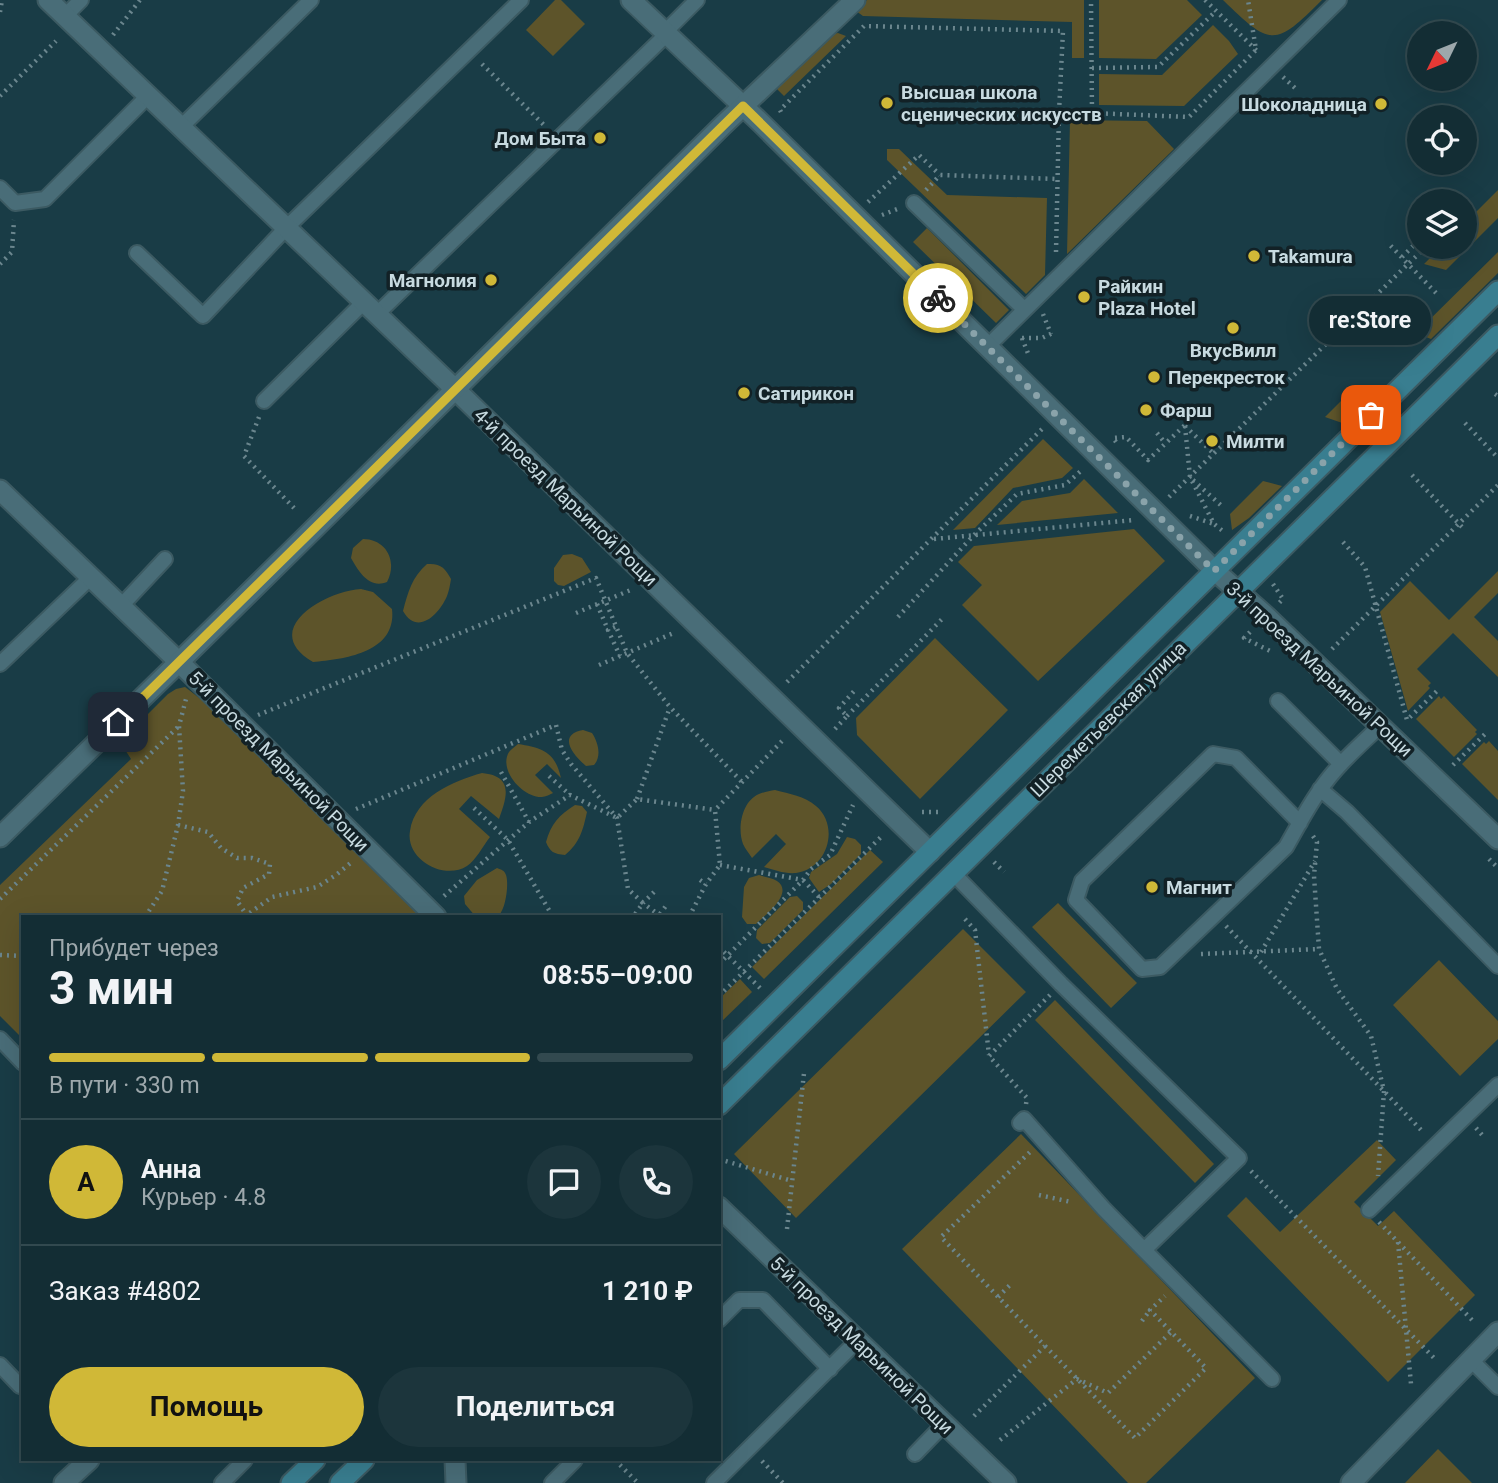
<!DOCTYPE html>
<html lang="ru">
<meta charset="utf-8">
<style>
:root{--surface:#132d34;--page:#1c353c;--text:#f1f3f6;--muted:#9da8ac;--line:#32494f;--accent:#d0b837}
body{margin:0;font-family:Roboto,sans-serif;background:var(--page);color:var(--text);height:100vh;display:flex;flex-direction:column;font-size:26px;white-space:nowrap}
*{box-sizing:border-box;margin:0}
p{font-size:23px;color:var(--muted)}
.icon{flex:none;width:38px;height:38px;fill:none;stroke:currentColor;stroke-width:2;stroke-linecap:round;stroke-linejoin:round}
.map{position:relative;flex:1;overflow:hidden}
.drawer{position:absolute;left:21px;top:915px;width:700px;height:546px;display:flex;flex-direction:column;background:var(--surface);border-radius:0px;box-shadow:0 7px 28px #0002,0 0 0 2px var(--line)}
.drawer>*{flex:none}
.needle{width:46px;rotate:227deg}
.controls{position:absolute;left:1407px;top:21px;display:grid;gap:14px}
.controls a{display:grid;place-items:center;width:70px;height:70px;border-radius:50%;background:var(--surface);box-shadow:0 7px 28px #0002,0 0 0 2px var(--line);font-size:35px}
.pin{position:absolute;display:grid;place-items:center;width:60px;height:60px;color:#fff;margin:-30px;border-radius:14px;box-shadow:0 4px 10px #0006}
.courier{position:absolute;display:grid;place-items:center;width:70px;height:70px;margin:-35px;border:5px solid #d0b837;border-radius:50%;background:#fff;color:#222;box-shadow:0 2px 9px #0007}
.bubble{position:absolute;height:49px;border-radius:24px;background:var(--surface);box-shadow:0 7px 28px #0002,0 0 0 2px var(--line);font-size:23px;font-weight:700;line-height:49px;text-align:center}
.head em{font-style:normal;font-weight:700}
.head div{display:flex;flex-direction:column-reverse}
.head{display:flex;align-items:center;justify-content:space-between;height:119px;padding:0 28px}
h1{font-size:46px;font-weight:700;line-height:52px}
.bar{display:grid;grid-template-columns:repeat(4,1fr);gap:10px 7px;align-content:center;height:84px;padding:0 28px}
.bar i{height:9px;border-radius:5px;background:var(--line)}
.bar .current{background:var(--accent)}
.bar p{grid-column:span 4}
.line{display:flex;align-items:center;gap:18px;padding:0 28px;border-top:2px solid var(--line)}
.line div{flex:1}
.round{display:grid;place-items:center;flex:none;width:74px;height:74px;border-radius:37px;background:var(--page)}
.cta{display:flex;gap:14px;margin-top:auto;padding:14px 28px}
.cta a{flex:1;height:80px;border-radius:42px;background:var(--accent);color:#111;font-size:28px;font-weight:700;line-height:80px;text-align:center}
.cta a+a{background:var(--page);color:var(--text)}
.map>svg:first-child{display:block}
.green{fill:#5d542a}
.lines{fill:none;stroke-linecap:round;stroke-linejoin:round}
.service-casing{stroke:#3c5a62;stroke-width:18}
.pedestrian-casing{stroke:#3c5a62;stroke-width:23}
.minor-casing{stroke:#3c5a62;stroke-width:23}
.tertiary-casing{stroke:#3c5a62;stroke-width:23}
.secondary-casing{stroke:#3c5a62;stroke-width:23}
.path{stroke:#6b868e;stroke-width:4.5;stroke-dasharray:2 5;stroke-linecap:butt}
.service{stroke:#496d78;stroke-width:14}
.pedestrian{stroke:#496d78;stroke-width:19}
.minor{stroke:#496d78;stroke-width:19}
.tertiary{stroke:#496d78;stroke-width:19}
.secondary{stroke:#397e90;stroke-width:19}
.done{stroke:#8aa3aa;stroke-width:7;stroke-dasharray:0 12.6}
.route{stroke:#d0b837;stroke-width:9}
.poi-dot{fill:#d0b837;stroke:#122126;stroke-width:2.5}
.labels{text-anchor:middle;stroke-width:7;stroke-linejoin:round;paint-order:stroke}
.poi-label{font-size:19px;font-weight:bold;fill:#c7dae0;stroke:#122126;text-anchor:start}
.street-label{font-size:19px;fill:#c7dae0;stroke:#122126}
</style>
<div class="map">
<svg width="1498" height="1483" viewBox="0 0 1498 1483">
<rect width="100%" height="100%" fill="#193c46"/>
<path class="green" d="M 555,0 L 561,0 L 585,24 L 553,56 L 526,30 Z
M 867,0 L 1084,0 L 1084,58 L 1072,58 L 1072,22 L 863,16 L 856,11 Z
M 1099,0 L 1187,0 L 1202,15 L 1156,59 L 1099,58 Z
M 1223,0 L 1322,0 C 1275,47 1271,47 1223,0 Z
M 1213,25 L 1229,41 L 1238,54 L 1184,106 L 1099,105 L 1099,74 L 1162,75 Z
M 838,33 L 846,36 L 784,96 L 777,89 L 779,86 L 833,34 Z
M 1070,120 L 1147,121 L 1174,149 L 1067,254 Z
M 887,149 L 899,149 L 947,195 L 1047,198 L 1045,275 L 1026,294 L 887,160 Z
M 1498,190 L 1498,218 L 1446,270 L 1424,264 L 1441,247 L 1465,247 L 1465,223 Z
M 927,228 L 1009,310 L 996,323 L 913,242 Z
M 1498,252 L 1498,273 L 1431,339 L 1416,333 Z
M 1342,400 L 1363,407 L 1345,424 L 1325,417 Z
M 1043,439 L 1073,468 L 1062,478 L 1013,488 L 975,528 L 953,530 Z
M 1084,479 L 1118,513 L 997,525 L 1022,501 L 1070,493 Z
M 1263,481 L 1282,486 L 1249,518 L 1232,530 L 1230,514 Z
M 1134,529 L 1165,561 L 1038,681 L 962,605 L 982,585 L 958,562 L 974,546 Z
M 363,539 C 386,539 398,561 387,582 C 369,589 359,572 351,558 L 353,548 Z
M 572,554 L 582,558 L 591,572 L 564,586 L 558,585 L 554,581 L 554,568 L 563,555 Z
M 427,564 C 441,563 445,568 451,579 C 450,585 449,591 447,596 C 439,615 417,636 403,611 C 408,592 412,577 427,564 Z
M 1498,571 L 1498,593 L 1474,617 L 1498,641 L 1498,677 L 1453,633 L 1417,669 L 1431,683 L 1428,686 L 1430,688 L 1408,711 L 1380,612 L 1410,581 L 1449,620 Z
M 361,589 L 373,592 L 392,609 C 397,652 346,659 313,662 C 258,630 325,591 361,589 Z
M 935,638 L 1008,710 L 920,799 L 857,735 L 856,718 Z
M 185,687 L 202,700 L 421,917 L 23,917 L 23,1039 L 0,1016 L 0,885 L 131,759 L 120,742 L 168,694 L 176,689 Z
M 1439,696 L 1441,699 L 1444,696 L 1477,730 L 1475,732 L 1477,734 L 1454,757 L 1416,719 Z
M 583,730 L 592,733 C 598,742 602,756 594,765 L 586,766 C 574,756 556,735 583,730 Z
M 1489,741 L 1498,751 L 1498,800 L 1462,764 L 1484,742 L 1486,744 Z
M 518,744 C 543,748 555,752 561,778 L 547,764 L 535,775 L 553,793 C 551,794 545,797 542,797 C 523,798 498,770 509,752 C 511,749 515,747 518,744 Z
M 482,773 C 514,776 507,797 499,819 L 471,796 L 459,809 L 490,837 C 483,846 476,860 467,866 C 444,881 405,859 410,831 C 415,797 453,781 482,773 Z
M 775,790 C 790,794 804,796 816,806 C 840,826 828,869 796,873 C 785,874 774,870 764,867 L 786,844 L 776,834 L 752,858 C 749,853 745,849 743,844 C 737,828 742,801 759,794 C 764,792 770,791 775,790 Z
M 575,805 L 582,806 L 587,812 C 583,830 580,843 565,855 C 554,854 550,852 546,842 C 551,824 559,815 575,805 Z
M 847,837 L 855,839 L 861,845 L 861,854 L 831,884 L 819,892 L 809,878 L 811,872 L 837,854 Z
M 870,850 L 883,862 L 764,979 L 752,967 Z
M 497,868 C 502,870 504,870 506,875 C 509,883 506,908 499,915 C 494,919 482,917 476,917 L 465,904 L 464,896 L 477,880 Z
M 759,875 C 764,877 772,878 777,881 C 795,893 764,916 756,924 L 747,924 L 742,917 L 744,887 L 749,878 Z
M 797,896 L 803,902 L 803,910 L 770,943 L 762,944 L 756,938 L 757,930 L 790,897 Z
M 1058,903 L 1137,983 L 1111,1008 L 1032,927 Z
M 963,929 L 1026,992 L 796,1218 L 734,1154 Z
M 1439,960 L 1498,1021 L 1498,1039 L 1460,1076 L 1393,1005 Z
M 740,979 L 752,992 L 719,1024 L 719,999 Z
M 1055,1000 L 1214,1164 L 1195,1183 L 1035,1020 Z
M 1021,1134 L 1255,1378 L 1146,1483 L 1128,1483 L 902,1249 Z
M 1377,1140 L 1396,1160 L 1354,1202 L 1378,1226 L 1394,1211 L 1475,1295 L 1388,1382 L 1227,1216 L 1246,1197 L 1280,1232 Z
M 1438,1449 L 1472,1483 L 1405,1483 Z"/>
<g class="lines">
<defs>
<path id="service" d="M 65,16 L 81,0
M 665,32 L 697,0
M 181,127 L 311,0
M 0,188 L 15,203 L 45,199 L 148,96
M 914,203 L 1024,309
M 137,253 L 203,316 L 286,228 L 521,0
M 377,314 L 667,34
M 987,347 L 1339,0
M 264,401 L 364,302
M 121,606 L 165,559
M 0,664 L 90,578
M 1278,701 L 1341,764
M 1320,789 L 1347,812 L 1498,966
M 1300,823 L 1236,758 L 1213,754 L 1082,881 L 1076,900 L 1142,969 L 1160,967 L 1286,847 C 1297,828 1307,808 1320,790 C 1336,766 1359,746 1380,726
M 953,873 L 1061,984 L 1239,1158 L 1144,1250 L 1103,1208 L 1024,1119 L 1020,1123
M 0,1039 L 23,1063
M 1369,1210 L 1498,1085
M 1144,1250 L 1272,1379
M 719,1320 L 739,1300 L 763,1300 L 830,1369
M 1471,1360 L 1498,1387
M 0,1365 L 20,1386 L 23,1384
M 915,1454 L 944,1424
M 222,1483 L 245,1460
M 552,1483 L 575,1460
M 714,1483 L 858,1340"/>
<path id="pedestrian" d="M 455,389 L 930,852"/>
<path id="minor" d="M 631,0 L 761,123 L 1215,571
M 0,490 L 179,662 L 0,837
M 455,1460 L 456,1483
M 64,1483 L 89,1460"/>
<path id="tertiary" d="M 48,0 L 455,389
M 1215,571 L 1266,616 L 1498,839
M 436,917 L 179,662 L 722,126 L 855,0
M 719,1207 L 1006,1483
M 1351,1483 L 1498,1332"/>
<path id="secondary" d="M 719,1060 L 1498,291
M 719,1105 L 1498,335
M 291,1483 L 315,1460
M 340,1483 L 364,1460"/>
</defs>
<use href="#service" class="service-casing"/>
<use href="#pedestrian" class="pedestrian-casing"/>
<use href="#minor" class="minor-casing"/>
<use href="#tertiary" class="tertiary-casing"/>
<use href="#secondary" class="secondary-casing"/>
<path class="path" d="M 1205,0 L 1257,51
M 0,12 L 2,0
M 113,35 L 140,0
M 482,64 L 545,126
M 1092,68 L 1158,67 L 1216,11
M 1283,77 L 1295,88
M 0,96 L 56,41
M 781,112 L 780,110 L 864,26 L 1063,31 L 1059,112
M 1092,113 L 1189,117 L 1256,50 L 1248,0
M 926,190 L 940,175 L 1058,179
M 868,202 L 919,155 L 940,175
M 882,215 L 900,208
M 1426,247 L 1408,264 L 1438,295
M 1056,252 L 1059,112 L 1092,113 L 1091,0
M 1402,257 L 1419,240
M 0,264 L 12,252 L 14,220
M 1043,314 L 1051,334
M 1022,338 L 1029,356
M 1022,338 L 1042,338 L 1055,332
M 1495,394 L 1498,396
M 259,417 L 244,456 L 294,508
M 1465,423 L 1498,458
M 1185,426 L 1190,477 L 1214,524 L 1224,532
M 1185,426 L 1213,453
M 1157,433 L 1165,443
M 1116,442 L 1113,438 L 1126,437 L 1148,460 L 1185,425
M 1412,475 L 1463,528
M 1193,480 L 1224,508
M 1169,497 L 1408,264 L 1390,245
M 1190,516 L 1214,524
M 934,539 L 1134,520
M 1343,542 L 1365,567 L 1407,720 L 1440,688
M 1273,584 L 1283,599 L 1279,603
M 597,604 L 608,630
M 576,613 L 633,589
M 898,617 L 973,536 L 1017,494 L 1065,485 L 1083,469
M 615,627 L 608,630 L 620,656
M 1250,632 L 1244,638 L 1270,651
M 1332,649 L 1498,485
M 599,665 L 676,632
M 787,682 L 1042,429
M 258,715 L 596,578 L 627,653 L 670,707 L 742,782
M 847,716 L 945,616
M 835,729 L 847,716 L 839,708 L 856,689
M 1453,765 L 1485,734
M 501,772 L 529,822
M 549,776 L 570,795
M 637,799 L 670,707
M 474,808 L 508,840 L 553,917
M 356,809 L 556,725 L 562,750 L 571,764 L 617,818 L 628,889 L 643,903 L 633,917
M 922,812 L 942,812
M 178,825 L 208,832 L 221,848 L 237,858 L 252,858 L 270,864 L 269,874 L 243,888 L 237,901 L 248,917
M 1313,836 L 1317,842 L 1314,876 L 1319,949 L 1337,989 L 1371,1036 L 1384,1091 L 1378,1176
M 1489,859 L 1498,868
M 994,862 L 1004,872
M 720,865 L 803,880 L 811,869 L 830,855 L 853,805
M 700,880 L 706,884
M 654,892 L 643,903 L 659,915 L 688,917
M 444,896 L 529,822 L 570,795 L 617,818 L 637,799 L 715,810
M 0,899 L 179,726
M 660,914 L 668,903
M 145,917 L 162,891 L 178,825 L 183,791 L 179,726 L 186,699
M 244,917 L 272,897 L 317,887 L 336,875 L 353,861
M 689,917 L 706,884 L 720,865 L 715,810 L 784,739
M 965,919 L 975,930 L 989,1055
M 1226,926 L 1423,1132
M 719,947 L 760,988
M 1261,952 L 1315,861
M 1201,954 L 1319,949
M 0,955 L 23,956
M 719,964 L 803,880 L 819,897
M 719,996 L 883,835
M 1026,1104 L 1027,1098 L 989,1056 L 1050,995
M 1476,1128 L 1483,1136
M 719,1159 L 792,1181
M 1251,1171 L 1435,1359
M 1039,1195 L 1071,1202
M 1379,1222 L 1472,1320
M 787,1229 L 804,1073
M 1398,1242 L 1411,1384
M 998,1297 L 1010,1285
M 1142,1321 L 1150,1310
M 1045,1346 L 1135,1438 L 1206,1368 L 1150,1310 L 1165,1296
M 974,1416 L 1045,1346 L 941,1237 L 1030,1152
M 1000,1440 L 1077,1379 L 1108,1393 L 1171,1332
M 615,1460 L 638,1483
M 762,1461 L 783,1483"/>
<use href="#service" class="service"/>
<use href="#pedestrian" class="pedestrian"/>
<use href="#minor" class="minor"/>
<use href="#tertiary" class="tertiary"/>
<use href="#secondary" class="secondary"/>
</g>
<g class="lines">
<path class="done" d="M 938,298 L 1214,571 L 1371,415"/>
<path class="route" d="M 118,722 L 743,106 L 938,298"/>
</g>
<g class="poi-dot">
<circle cx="887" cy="103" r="7"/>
<circle cx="1381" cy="104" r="7"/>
<circle cx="600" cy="138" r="7"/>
<circle cx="1254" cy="256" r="7"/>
<circle cx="491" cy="280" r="7"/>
<circle cx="1084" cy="297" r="7"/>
<circle cx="1233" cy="328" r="7"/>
<circle cx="1154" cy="377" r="7"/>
<circle cx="744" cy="393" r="7"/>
<circle cx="1146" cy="410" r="7"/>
<circle cx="1212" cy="441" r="7"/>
<circle cx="1152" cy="887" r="7"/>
</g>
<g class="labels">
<g class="poi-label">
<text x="901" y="99">Высшая школа<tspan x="901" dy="22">сценических искусств</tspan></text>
<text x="1367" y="111" text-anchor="end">Шоколадница</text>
<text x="586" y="145" text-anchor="end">Дом Быта</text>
<text x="1268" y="263">Takamura</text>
<text x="477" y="287" text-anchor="end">Магнолия</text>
<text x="1098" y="293">Райкин<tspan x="1098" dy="22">Plaza Hotel</tspan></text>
<text x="1233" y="357" text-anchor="middle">ВкусВилл</text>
<text x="1168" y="384">Перекресток</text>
<text x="758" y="400">Сатирикон</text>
<text x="1160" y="417">Фарш</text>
<text x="1226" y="448">Милти</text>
<text x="1166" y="894">Магнит</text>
</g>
<g class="street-label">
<text transform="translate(566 497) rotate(44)" y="7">4-й проезд Марьиной Рощи</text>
<text transform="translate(1320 669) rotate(43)" y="7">3-й проезд Марьиной Рощи</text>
<text transform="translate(1108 719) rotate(-45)" y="7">Шереметьевская улица</text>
<text transform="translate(279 761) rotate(45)" y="7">5-й проезд Марьиной Рощи</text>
<text transform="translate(862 1345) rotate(44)" y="7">5-й проезд Марьиной Рощи</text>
</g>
</g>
</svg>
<div class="controls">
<a><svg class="needle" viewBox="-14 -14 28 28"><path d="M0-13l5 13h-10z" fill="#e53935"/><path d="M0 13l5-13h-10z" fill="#9da8ac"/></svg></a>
<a><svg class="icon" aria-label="locate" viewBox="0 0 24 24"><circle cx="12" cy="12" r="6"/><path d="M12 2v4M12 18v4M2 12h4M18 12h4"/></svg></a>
<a><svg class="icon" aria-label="layers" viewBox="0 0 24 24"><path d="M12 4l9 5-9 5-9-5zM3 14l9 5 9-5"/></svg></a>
</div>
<div class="pin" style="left:1371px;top:415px;background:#ea580c"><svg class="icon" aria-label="bag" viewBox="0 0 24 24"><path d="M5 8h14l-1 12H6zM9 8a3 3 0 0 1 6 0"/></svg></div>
<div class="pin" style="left:118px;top:722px;background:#1f2937"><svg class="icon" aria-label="home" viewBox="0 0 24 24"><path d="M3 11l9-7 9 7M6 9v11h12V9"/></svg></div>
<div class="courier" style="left:938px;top:298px"><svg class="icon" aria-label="bike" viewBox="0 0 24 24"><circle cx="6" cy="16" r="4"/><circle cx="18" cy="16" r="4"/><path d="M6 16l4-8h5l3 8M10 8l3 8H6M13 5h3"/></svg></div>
<div class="bubble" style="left:1309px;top:296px;width:122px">re:Store</div>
<section class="drawer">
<div class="head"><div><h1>3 мин</h1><p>Прибудет через</p></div><em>08:55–09:00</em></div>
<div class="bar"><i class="current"></i><i class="current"></i><i class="current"></i><i></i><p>В пути · 330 m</p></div>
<div class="line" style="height:126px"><b class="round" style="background:var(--accent);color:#111">А</b><div><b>Анна</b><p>Курьер · 4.8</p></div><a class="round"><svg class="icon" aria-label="chat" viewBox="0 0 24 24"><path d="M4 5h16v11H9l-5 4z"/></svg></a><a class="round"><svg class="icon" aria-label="phone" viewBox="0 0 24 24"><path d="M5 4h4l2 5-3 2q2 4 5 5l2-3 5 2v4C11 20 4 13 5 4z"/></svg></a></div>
<div class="line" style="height:91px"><div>Заказ #4802</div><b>1 210 ₽</b></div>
<div class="cta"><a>Помощь</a><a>Поделиться</a></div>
</section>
</div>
